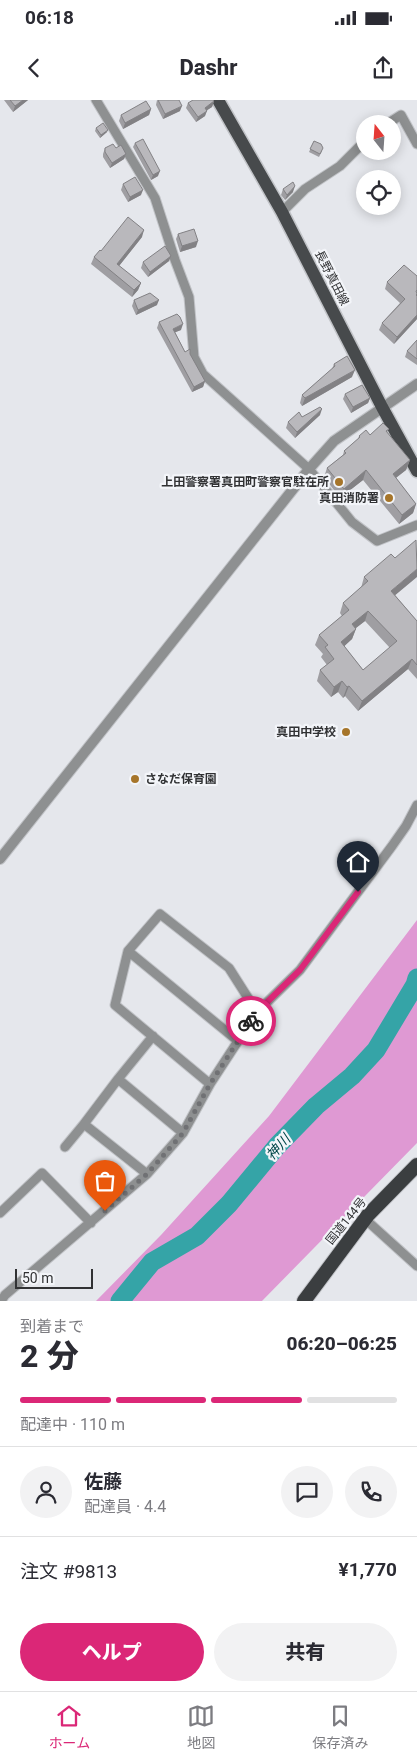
<!DOCTYPE html>
<html lang="ja">
<meta charset="utf-8">
<style>
:root{--surface:#fff;--page:#f2f2f3;--text:#2b2b33;--muted:#7c7c81;--line:#e1e1e2;--accent:#db2777}
body{margin:0;font-family:Roboto,"Noto Sans JP",sans-serif;background:var(--page);color:var(--text);height:100vh;display:flex;flex-direction:column;font-size:19px;white-space:nowrap}
*{box-sizing:border-box;margin:0}
p{font-size:16px;color:var(--muted)}
.icon{flex:none;width:28px;height:28px;fill:none;stroke:currentColor;stroke-width:2;stroke-linecap:round;stroke-linejoin:round}
.map{position:relative;height:1201px;overflow:hidden}
.side{display:flex;flex-direction:column;background:var(--surface);flex:1}
.side>*{flex:none}
.needle{width:32px;rotate:343deg}
.fabs{position:absolute;left:356px;top:15px;display:grid;gap:10px}
.fabs a{display:grid;place-items:center;width:45px;height:45px;border-radius:50%;background:var(--surface);box-shadow:0 2px 12px #0003;font-size:25px}
.scale{position:absolute;left:15px;bottom:12px;width:78px;box-sizing:border-box;padding-left:5px;border:2px solid #313234;border-top:0;font-size:14px;line-height:18px;white-space:nowrap;color:#313234;-webkit-text-stroke:4px #f3f5f9;paint-order:stroke}
.pin{position:absolute;display:grid;place-items:center;width:42px;height:42px;color:#fff;margin:-51px -21px;border-radius:50% 50% 50% 0;rotate:-45deg;box-shadow:0 0 5px #0007}
.pin .icon{rotate:45deg}
.courier{position:absolute;display:grid;place-items:center;width:50px;height:50px;margin:-25px;border:4px solid #db2777;border-radius:50%;background:#fff;color:#222;box-shadow:0 1px 6px #0007}
.head em{font-style:normal;font-weight:800}
.head div{display:flex;flex-direction:column-reverse}
.head{display:flex;align-items:center;justify-content:space-between;height:85px;padding:0 20px}
h1{font-size:32px;font-weight:800;line-height:38px}
.bar{display:grid;grid-template-columns:repeat(4,1fr);gap:8px 5px;align-content:center;height:60px;padding:0 20px}
.bar i{height:6px;border-radius:4px;background:var(--line)}
.bar .on{background:var(--accent)}
.bar p{grid-column:span 4}
.line{display:flex;align-items:center;gap:12px;padding:0 20px;border-top:1px solid var(--line)}
.line div{flex:1}
.round{display:grid;place-items:center;flex:none;width:52px;height:52px;border-radius:26px;background:var(--page)}
.cta{display:flex;gap:10px;margin-top:auto;padding:10px 20px}
.cta a{flex:1;height:58px;border-radius:30px;background:var(--accent);color:#fff;font-size:20px;font-weight:800;line-height:58px;text-align:center}
.cta a+a{background:var(--page);color:var(--text)}
.status{display:flex;justify-content:space-between;align-items:center;height:35px;padding:0 25px;background:var(--surface);direction:ltr}
.status svg{height:14px;fill:currentColor}
header{display:flex;justify-content:space-between;align-items:center;height:65px;padding:0 20px;background:var(--surface);font-size:22px;font-weight:800}
.tabs{display:flex;justify-content:space-around;align-items:center;height:70px;border-top:1px solid var(--line);background:var(--surface);font-size:14px;color:var(--muted)}
.tabs a{display:grid;justify-items:center;gap:2px}
.tabs .on{color:var(--accent)}
.map>svg:first-child{display:block}
.green{fill:#df99d3}
.lines{fill:none;stroke-linecap:round;stroke-linejoin:round}
.river{stroke:#35a4a7;stroke-width:19}
.minor-casing{stroke:#c1c3c7;stroke-width:11}
.tertiary-casing{stroke:#c1c3c7;stroke-width:12}
.primary-casing{stroke:#c1c3c7;stroke-width:15}
.trunk-casing{stroke:#c1c3c7;stroke-width:16}
.minor{stroke:#8e9091;stroke-width:9}
.tertiary{stroke:#8e9091;stroke-width:10}
.primary{stroke:#474a4c;stroke-width:12}
.trunk{stroke:#3b3e40;stroke-width:14}
.wall{fill:#9f9ea2;fill-rule:evenodd}
.shaded-wall{fill:#828184}
.building{fill:#b9b8bc;stroke:#828184;fill-rule:evenodd}
.done{stroke:#707174;stroke-width:5;stroke-dasharray:0 9}
.route{stroke:#db2777;stroke-width:6}
.poi-dot{fill:#a6752a;stroke:#f3f5f9;stroke-width:2}
.labels{text-anchor:middle;stroke-width:4.5;stroke-linejoin:round;paint-order:stroke}
.street-label{font-size:12px;fill:#313234;stroke:#f3f5f9}
.poi-label{font-size:12px;font-weight:bold;fill:#313234;stroke:#f3f5f9;text-anchor:end}
.water-label{font-size:14px;font-style:italic;fill:#014648;stroke:#f3f5f9}
</style>
<div class="status"><b>06:18</b><svg viewBox="0 0 49 12"><path d="M0 12V9h3v3zM5 12V6h3v6zM10 12V3h3v9zM15 12V0h3v12zM26 1h20v11H26zM47 4h2v5h-2z"/></svg></div>
<header><svg class="icon" aria-label="back" viewBox="0 0 24 24"><path d="M15 5l-7 7 7 7"/></svg>Dashr<svg class="icon" aria-label="share" viewBox="0 0 24 24"><path d="M12 15V3M7 8l5-5 5 5M5 13v7h14v-7"/></svg></header>
<div class="map">
<svg width="417" height="1201" viewBox="0 0 417 1201">
<rect width="100%" height="100%" fill="#e5e7ec"/>
<path class="green" d="M 417,820 L 417,1043 L 262,1201 L 96,1201 L 161,1135 L 269,1016 Z"/>
<g class="lines">
<path class="river" d="M 120,1201 L 152,1162 L 197,1136 L 229,1104 L 277,1046 L 316,1006 L 352,976 L 376,950 L 415,885 L 417,878"/>
<defs>
<path id="minor" d="M 96,0 L 155,98 L 175,160 L 189,197 L 194,257 L 203,274 L 309,369 L 352,422 L 377,441 L 417,425
M 387,24 L 401,15 L 417,44
M 282,112 L 305,89 L 340,66 L 365,41
M 128,851 L 238,941
M 118,979 L 153,936
M 210,984 L 115,905 L 128,851 L 160,814 L 229,868 L 257,912
M 65,1047 L 84,1024
M 147,1074 L 84,1024 L 118,979 L 183,1033
M 0,1113 L 42,1073 L 91,1123
M 365,1119 L 417,1166
M 1,1201 L 5,1195 L 147,1074 L 183,1033 L 210,984 L 257,912 L 300,870 L 392,746 L 406,726 L 417,705"/>
<path id="tertiary" d="M 0,759 L 309,369 L 334,341 L 417,284"/>
<path id="primary" d="M 218,0 L 282,112 L 382,307 L 417,371"/>
<path id="trunk" d="M 304,1201 L 368,1115 L 417,1065"/>
</defs>
<use href="#minor" class="minor-casing"/>
<use href="#tertiary" class="tertiary-casing"/>
<use href="#primary" class="primary-casing"/>
<use href="#trunk" class="trunk-casing"/>
<use href="#minor" class="minor"/>
<use href="#tertiary" class="tertiary"/>
<use href="#primary" class="primary"/>
<use href="#trunk" class="trunk"/>
</g>
<path class="wall" d="M 4,0 L 28,0 L 13,12 Z
M 157,0 L 180,11 L 163,19 L 156,5 Z
M 214,1 L 212,7 L 206,10 L 205,16 L 196,22 L 186,8 L 188,3 Z
M 151,9 L 149,15 L 123,29 L 119,21 L 121,15 Z
M 96,28 L 107,32 L 100,38 L 95,31 Z
M 314,41 L 322,51 L 319,57 L 309,52 Z
M 135,43 L 158,76 L 151,80 L 133,47 Z
M 105,48 L 116,48 L 126,54 L 124,59 L 110,68 L 103,57 L 103,54 Z
M 123,84 L 141,95 L 128,102 L 121,90 Z
M 283,89 L 293,92 L 285,100 L 281,95 Z
M 178,134 L 196,147 L 180,152 L 176,139 Z
M 142,137 L 119,166 L 141,183 L 138,190 L 132,197 L 91,164 L 94,157 L 101,151 Z
M 169,161 L 148,177 L 141,168 L 143,162 Z
M 417,176 L 417,219 L 394,244 L 379,230 L 382,223 L 400,203 L 385,189 L 387,182 Z
M 134,200 L 157,205 L 136,215 L 132,206 Z
M 159,222 L 181,230 L 175,232 L 185,252 L 190,254 L 205,281 L 203,287 L 192,292 L 157,228 Z
M 417,240 L 417,265 L 405,257 L 407,251 Z
M 334,264 L 352,277 L 302,306 L 300,303 L 302,295 L 332,269 Z
M 345,294 L 370,298 L 368,303 L 351,313 L 343,299 Z
M 320,315 L 295,338 L 286,328 L 288,322 L 302,317 Z
M 389,329 L 387,332 L 410,360 L 406,370 L 396,378 L 416,404 L 413,413 L 399,424 L 363,380 L 340,398 L 324,377 L 327,368 L 343,355 L 344,351 L 358,339 L 359,336 L 370,335 Z
M 395,458 L 395,495 L 417,521 L 417,579 L 408,569 L 358,611 L 345,596 L 343,598 L 338,592 L 331,597 L 317,581 L 320,570 L 327,565 L 321,557 L 323,554 L 315,545 L 319,535 L 342,516 L 340,513 L 343,503 L 361,488 L 364,477 ZM 365,521 L 390,548 L 363,570 L 344,546 L 352,539 L 356,528 Z"/>
<path class="shaded-wall" d="M 23,0 L 28,0 L 13,12 L 15,6 Z
M 214,1 L 212,7 L 203,13 L 205,8 Z
M 182,6 L 180,11 L 163,19 L 165,14 Z
M 151,9 L 149,15 L 123,29 L 125,23 Z
M 207,11 L 205,16 L 196,22 L 198,17 Z
M 108,30 L 107,32 L 100,38 L 101,35 Z
M 126,54 L 124,59 L 110,68 L 112,63 Z
M 160,71 L 158,76 L 151,80 L 153,75 Z
M 295,86 L 293,92 L 285,100 L 287,95 Z
M 143,90 L 141,95 L 128,102 L 130,97 Z
M 144,130 L 142,137 L 115,171 L 117,164 Z
M 198,141 L 196,147 L 180,152 L 182,146 Z
M 171,156 L 169,161 L 148,177 L 150,172 Z
M 141,183 L 138,190 L 132,197 L 134,190 Z
M 159,200 L 157,205 L 136,215 L 138,210 Z
M 417,215 L 417,219 L 394,244 L 397,237 Z
M 183,224 L 181,230 L 171,234 L 173,229 Z
M 355,270 L 352,277 L 302,306 L 305,298 Z
M 205,281 L 203,287 L 192,292 L 194,287 Z
M 370,298 L 368,303 L 351,313 L 353,307 Z
M 322,309 L 320,315 L 295,338 L 297,332 Z
M 410,360 L 406,370 L 389,383 L 393,374 Z
M 366,370 L 363,380 L 340,398 L 344,389 Z
M 416,404 L 413,413 L 399,424 L 402,415 Z
M 417,469 L 417,477 L 387,502 L 391,491 Z
M 368,511 L 365,521 L 348,534 L 352,524 Z
M 356,529 L 352,539 L 337,553 L 341,542 Z
M 412,559 L 408,569 L 358,611 L 362,601 Z
M 342,581 L 338,592 L 331,597 L 334,587 Z
M 349,586 L 345,596 L 343,598 L 347,587 Z"/>
<path class="building" d="M 10,0 L 23,0 L 15,6 Z
M 158,0 L 179,0 L 182,6 L 165,14 Z
M 193,0 L 213,0 L 214,1 L 205,8 L 207,11 L 198,17 L 188,3 Z
M 146,1 L 151,9 L 125,23 L 121,15 Z
M 103,23 L 108,30 L 101,35 L 96,28 Z
M 143,39 L 160,71 L 153,75 L 135,43 Z
M 314,41 L 321,44 L 323,48 L 320,54 L 310,49 Z
M 113,44 L 116,48 L 121,45 L 126,54 L 112,63 L 105,52 L 105,48 Z
M 135,77 L 143,90 L 130,97 L 123,84 Z
M 293,82 L 295,86 L 287,95 L 283,89 Z
M 128,117 L 144,130 L 117,164 L 141,183 L 134,190 L 94,157 L 100,150 L 101,151 Z
M 194,129 L 198,141 L 182,146 L 178,134 Z
M 165,146 L 171,156 L 150,172 L 143,162 Z
M 404,165 L 417,176 L 417,190 L 416,191 L 417,194 L 416,195 L 417,196 L 417,215 L 397,237 L 382,223 L 405,199 L 387,182 Z
M 150,193 L 159,200 L 138,210 L 134,200 Z
M 177,214 L 180,217 L 183,224 L 173,229 L 185,252 L 190,249 L 190,254 L 205,281 L 194,287 L 159,222 Z
M 417,240 L 417,259 L 407,251 Z
M 347,256 L 355,270 L 305,298 L 302,295 L 335,266 L 334,264 Z
M 362,285 L 370,298 L 353,307 L 345,294 Z
M 320,307 L 322,309 L 297,332 L 288,322 L 299,312 L 302,317 Z
M 383,323 L 389,329 L 386,331 L 410,360 L 393,374 L 416,404 L 402,415 L 366,370 L 344,389 L 327,368 L 346,353 L 344,351 L 360,337 L 359,336 L 366,330 L 370,335 Z
M 416,440 L 417,469 L 391,491 L 417,521 L 417,565 L 412,559 L 362,601 L 349,586 L 347,587 L 342,581 L 334,587 L 320,570 L 334,559 L 325,547 L 328,545 L 319,535 L 349,510 L 343,503 L 368,481 L 364,477 L 391,454 L 395,458 ZM 368,511 L 397,541 L 363,570 L 341,542 L 356,529 L 352,524 Z"/>
<g class="lines">
<path class="done" d="M 105,1111 L 147,1074 L 183,1033 L 210,984 L 251,921"/>
<path class="route" d="M 251,921 L 257,912 L 300,870 L 358,792"/>
</g>
<g class="poi-dot">
<circle cx="339" cy="382" r="5"/>
<circle cx="389" cy="398" r="5"/>
<circle cx="346" cy="632" r="5"/>
<circle cx="135" cy="679" r="5"/>
</g>
<g class="labels">
<g class="street-label">
<text transform="translate(332 178) rotate(63)" y="4">長野真田線</text>
<text transform="translate(346 1121) rotate(-51)" y="4">国道144号</text>
</g>
<g class="poi-label">
<text x="329" y="386">上田警察署真田町警察官駐在所</text>
<text x="379" y="402">真田消防署</text>
<text x="336" y="636">真田中学校</text>
<text x="145" y="683" text-anchor="start">さなだ保育園</text>
</g>
<g class="water-label">
<text transform="translate(278 1047) rotate(-48)" y="5">神川</text>
</g>
</g>
</svg>
<div class="fabs">
<a><svg class="needle" viewBox="-14 -14 28 28"><path d="M0-13l5 13h-10z" fill="#e53935"/><path d="M0 13l5-13h-10z" fill="#7c7c81"/></svg></a>
<a><svg class="icon" aria-label="locate" viewBox="0 0 24 24"><circle cx="12" cy="12" r="6"/><path d="M12 2v4M12 18v4M2 12h4M18 12h4"/></svg></a>
</div>
<div class="scale">50 m</div>
<div class="pin" style="left:105px;top:1111px;background:#ea580c"><svg class="icon" aria-label="bag" viewBox="0 0 24 24"><path d="M5 8h14l-1 12H6zM9 8a3 3 0 0 1 6 0"/></svg></div>
<div class="pin" style="left:358px;top:792px;background:#1f2937"><svg class="icon" aria-label="home" viewBox="0 0 24 24"><path d="M3 11l9-7 9 7M6 9v11h12V9"/></svg></div>
<div class="courier" style="left:251px;top:921px"><svg class="icon" aria-label="bike" viewBox="0 0 24 24"><circle cx="6" cy="16" r="4"/><circle cx="18" cy="16" r="4"/><path d="M6 16l4-8h5l3 8M10 8l3 8H6M13 5h3"/></svg></div>
</div>
<section class="side">
<div class="head"><div><h1>2 分</h1><p>到着まで</p></div><em>06:20–06:25</em></div>
<div class="bar"><i class="on"></i><i class="on"></i><i class="on"></i><i></i><p>配達中 · 110 m</p></div>
<div class="line" style="height:90px"><a class="round"><svg class="icon" aria-label="person" viewBox="0 0 24 24"><circle cx="12" cy="8" r="4"/><path d="M4 21q1-7 8-7t8 7"/></svg></a><div><b>佐藤</b><p>配達員 · 4.4</p></div><a class="round"><svg class="icon" aria-label="chat" viewBox="0 0 24 24"><path d="M4 5h16v11H9l-5 4z"/></svg></a><a class="round"><svg class="icon" aria-label="phone" viewBox="0 0 24 24"><path d="M5 4h4l2 5-3 2q2 4 5 5l2-3 5 2v4C11 20 4 13 5 4z"/></svg></a></div>
<div class="line" style="height:65px"><div>注文 #9813</div><b>¥1,770</b></div>
<div class="cta"><a>ヘルプ</a><a>共有</a></div>
</section>
<nav class="tabs">
<a class="on"><svg class="icon" aria-label="home" viewBox="0 0 24 24"><path d="M3 11l9-7 9 7M6 9v11h12V9"/></svg>ホーム</a>
<a><svg class="icon" aria-label="map" viewBox="0 0 24 24"><path d="M3 6l6-2 6 2 6-2v14l-6 2-6-2-6 2zM9 4v14M15 6v14"/></svg>地図</a>
<a><svg class="icon" aria-label="saved" viewBox="0 0 24 24"><path d="M7 4h10v16l-5-4-5 4z"/></svg>保存済み</a>
</nav>
